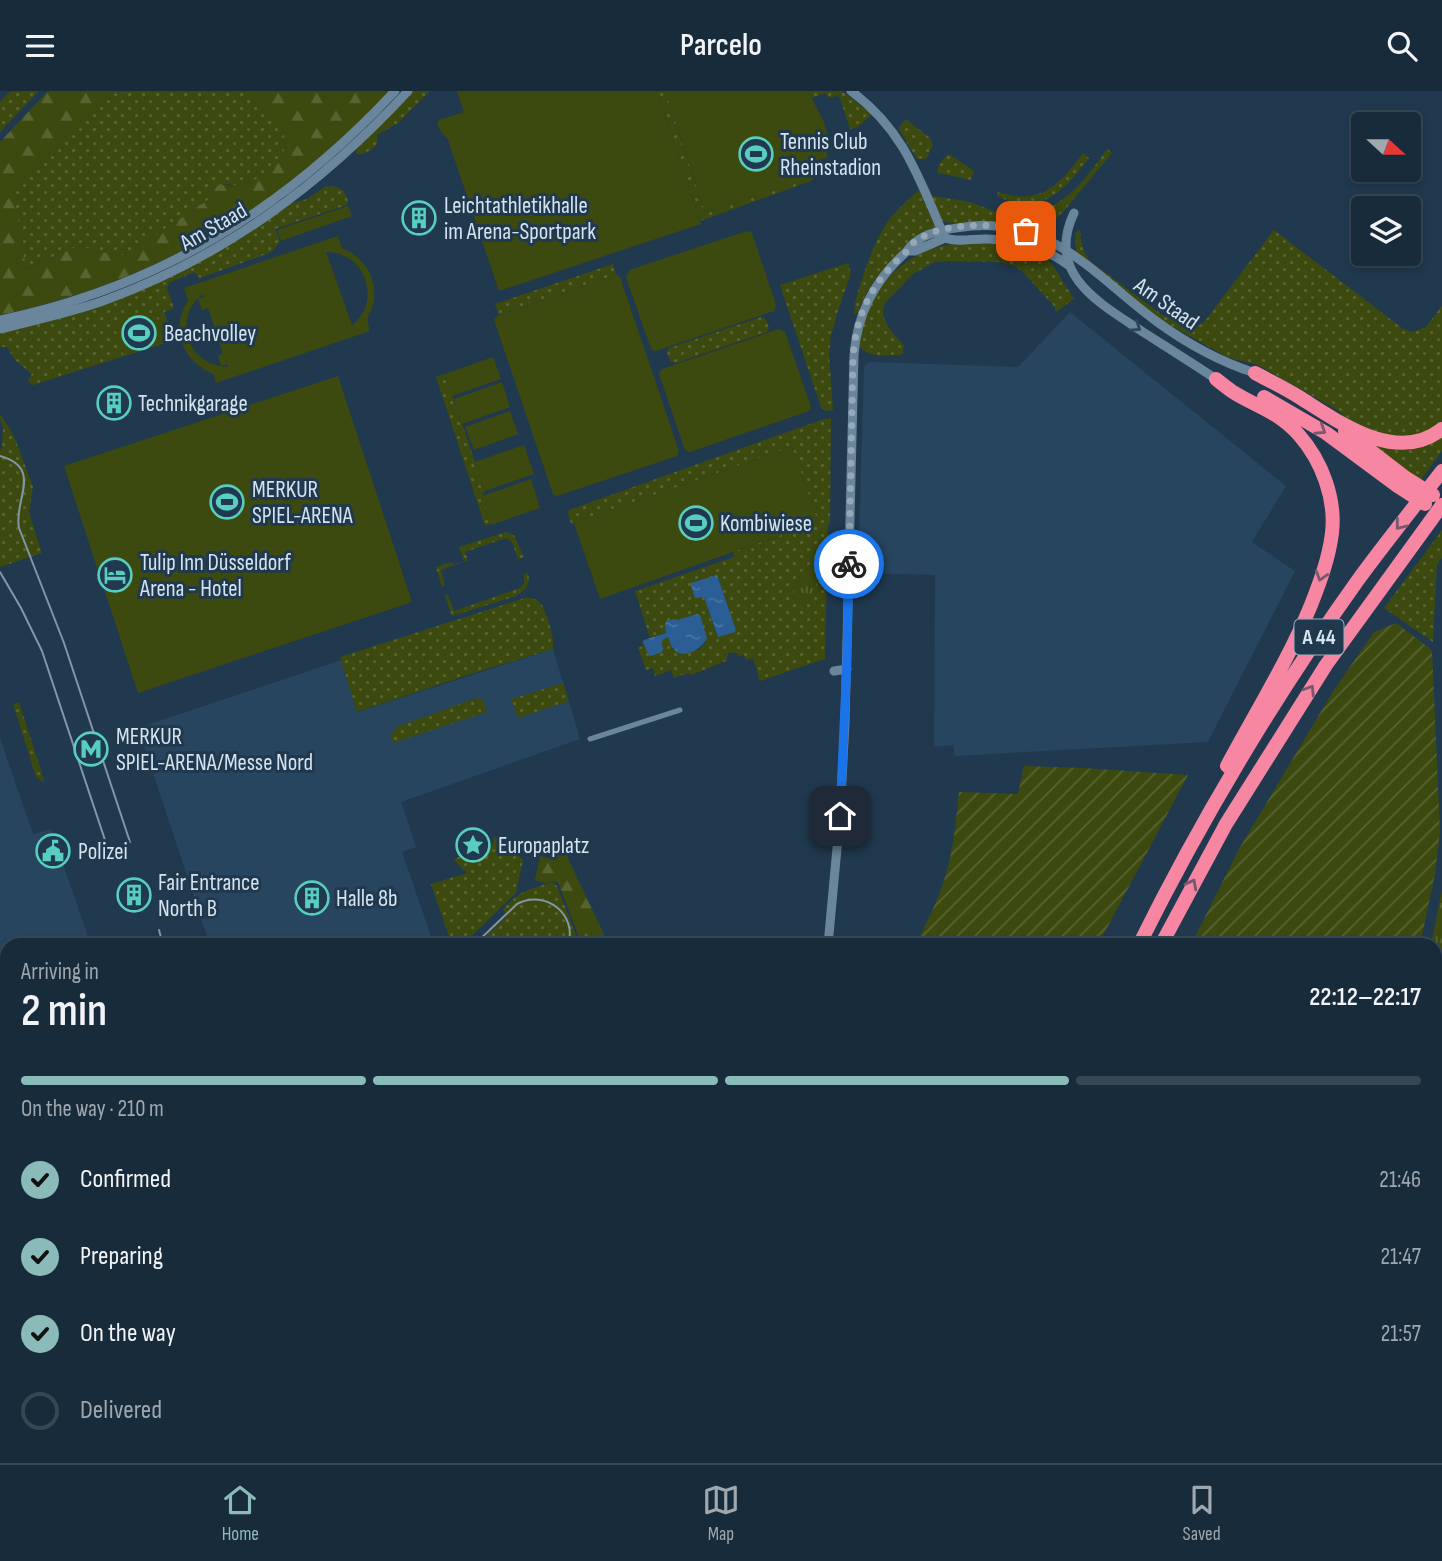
<!DOCTYPE html>
<meta charset="utf-8">
<style>
:root{--surface:#182b3a;--page:#253745;--text:#f1f3f6;--muted:#9fa7af;--line:#364754;--accent:#8bbbb9}
body{margin:0;font-family:"Sofia Sans Condensed",sans-serif;background:var(--page);color:var(--text);height:100vh;display:flex;flex-direction:column;font-size:26px;white-space:nowrap}
*{box-sizing:border-box;margin:0}
p{font-size:23px;color:var(--muted)}
.icon{flex:none;width:38px;height:38px;fill:none;stroke:currentColor;stroke-width:2;stroke-linecap:round;stroke-linejoin:round}
.map{position:relative;flex:1;overflow:hidden}
.drawer{position:absolute;left:0px;top:847px;width:1442px;height:525px;display:flex;flex-direction:column;background:var(--surface);border-radius:21px 21px 0 0;box-shadow:0 4px 10px #0003,0 0 0 2px var(--line)}
.drawer>*{flex:none}
.needle{width:46px;rotate:111deg}
.controls{position:absolute;left:1351px;top:21px;display:grid;gap:14px}
.controls a{display:grid;place-items:center;width:70px;height:70px;border-radius:7px;background:var(--surface);box-shadow:0 4px 10px #0003,0 0 0 2px var(--line);font-size:35px}
.pin{position:absolute;display:grid;place-items:center;width:60px;height:60px;color:#fff;margin:-30px;border-radius:14px;box-shadow:0 4px 10px #0006}
.courier{position:absolute;display:grid;place-items:center;width:70px;height:70px;margin:-35px;border:5px solid #1a73e8;border-radius:50%;background:#fff;color:#222;box-shadow:0 2px 9px #0007}
.head em{font-style:normal;font-weight:600}
.head div{display:flex;flex-direction:column-reverse}
.head{display:flex;align-items:center;justify-content:space-between;height:119px;padding:0 21px}
h1{font-size:46px;font-weight:600;line-height:52px}
.bar{display:grid;grid-template-columns:repeat(4,1fr);gap:10px 7px;align-content:center;height:84px;padding:0 21px}
.bar i{height:9px;border-radius:5px;background:var(--line)}
.bar .current{background:var(--accent)}
.bar p{grid-column:span 4}
ol{padding:0 21px;list-style:none}
li{display:flex;align-items:center;gap:21px;height:77px}
li p{margin-inline-start:auto}
li .icon{padding:7px;border-radius:50%;background:var(--accent);color:#111;stroke-width:4}
li:last-child{color:var(--muted)}
li i{width:38px;height:38px;border:4px solid var(--line);border-radius:50%}
header{display:flex;justify-content:space-between;align-items:center;height:91px;padding:0 21px;background:var(--surface);font-size:32px;font-weight:600}
.tabs{display:flex;justify-content:space-around;align-items:center;height:98px;border-top:2px solid var(--line);background:var(--surface);font-size:19px;color:var(--muted)}
.tabs a{display:grid;justify-items:center;gap:4px}
.tabs .current{color:var(--accent)}
.map>svg:first-child{display:block}
.built{fill:#27455e}
.grass{fill:url(#grass-dots);fill-rule:evenodd}
.forest{fill:url(#forest-firs)}
.park{fill:url(#park-tufts)}
.garden{fill:url(#garden-furrows)}
.pitch{fill:#3c4a0f;fill-rule:evenodd}
.water{fill:url(#water-ripples)}
.lines{fill:none;stroke-linecap:round;stroke-linejoin:round}
.pedestrian{stroke:#6a869d;stroke-width:5}
.minor{stroke:#6a869d;stroke-width:7}
.tertiary{stroke:#6a869d;stroke-width:9}
.primary{stroke:#be869f;stroke-width:12}
.motorway{stroke:#f686a1;stroke-width:14}
.tram{stroke:#8296a6;stroke-width:2}
.oneway{stroke:#2b455a}
.oneway2{stroke:#76586f}
.done{stroke:#95a8b7;stroke-width:7;stroke-dasharray:0 12.6}
.route{stroke:#1a73e8;stroke-width:9}
.labels{text-anchor:middle;stroke-width:6;stroke-linejoin:round;paint-order:stroke}
.shield{fill:#20394e;stroke:#9eb0bf;stroke-width:2}
.shield-label{font-size:21px;font-weight:bold;fill:#d4e3f0}
.poi-label{font-size:23px;fill:#d4e3f0;stroke:#20394e;text-anchor:start}
.street-label{font-size:23px;fill:#d4e3f0;stroke:#20394e}
</style>
<header><svg class="icon" aria-label="menu" viewBox="0 0 24 24"><path d="M4 6h16M4 12h16M4 18h16"/></svg>Parcelo<svg class="icon" aria-label="search" viewBox="0 0 24 24"><circle cx="10" cy="10" r="6"/><path d="M15 15l6 6"/></svg></header>
<div class="map">
<svg width="1442" height="1372" viewBox="0 0 1442 1372">
<defs>
<pattern id="grass-dots" width="8" height="8" patternUnits="userSpaceOnUse" patternTransform="scale(1.75)"><rect width="8" height="8" fill="#3c4a0f"/><path d="M2 2h.1M6 6h.1" fill="none" stroke="#576432" stroke-width="1.8" stroke-linecap="round"/></pattern>
<pattern id="forest-firs" width="22" height="20" patternUnits="userSpaceOnUse" patternTransform="scale(1.75)"><rect width="22" height="20" fill="#3c4a0f"/><path d="M5 1l3.5 6h-7zM16 11l3.5 6h-7z" fill="#576432"/></pattern>
<pattern id="park-tufts" width="24" height="20" patternUnits="userSpaceOnUse" patternTransform="scale(1.75)"><rect width="24" height="20" fill="#3c4a0f"/><path d="M3 7l-1-3M5 7V3M7 7l1-3M15 17l-1-3M17 17v-4M19 17l1-3" fill="none" stroke="#576432"/></pattern>
<pattern id="garden-furrows" width="10" height="10" patternUnits="userSpaceOnUse" patternTransform="scale(1.75)"><rect width="10" height="10" fill="#3c4a0f"/><path d="M-1 1l2-2M0 10L10 0M9 11l2-2" fill="none" stroke="#576432"/></pattern>
<pattern id="water-ripples" width="26" height="14" patternUnits="userSpaceOnUse" patternTransform="scale(1.75)"><rect width="26" height="14" fill="#2a5e95"/><path d="M2 4q2-2 4 0t4 0M15 11q2-2 4 0t4 0" fill="none" stroke="#4875a4"/></pattern>
</defs>
<rect width="100%" height="100%" fill="#20394e"/>
<path class="built" d="M 1070,221 L 1286,395 L 1252,451 L 1295,480 L 1208,651 L 955,665 L 953,654 L 934,656 L 935,484 L 858,482 L 864,276 L 869,271 L 1018,276 Z
M 553,558 L 580,648 L 401,711 L 416,756 L 402,761 L 434,854 L 210,854 L 138,637 L 341,569 L 357,621 Z
M 0,647 L 33,743 L 51,738 L 91,854 L 7,854 L 7,1365 L 184,1365 L 184,1372 L 0,1372 Z"/>
<path class="grass" d="M 10,0 L 39,0 L 0,41 L 0,11 Z
M 129,0 L 248,0 L 284,42 L 286,53 L 283,62 L 278,70 L 256,90 L 238,95 L 227,93 L 210,98 L 211,107 L 127,163 L 118,165 L 78,155 L 25,178 L 13,98 L 92,19 L 110,3 Z
M 412,0 L 430,0 L 398,32 L 377,44 C 380,57 370,60 360,64 L 356,62 L 357,57 Z
M 657,0 L 665,0 L 705,121 L 810,86 L 808,80 L 816,77 L 818,83 L 811,90 L 700,130 Z
M 808,0 L 842,0 L 872,23 L 858,36 L 850,38 L 839,4 L 829,7 L 826,2 L 812,7 Z
M 906,28 L 930,47 L 933,54 L 926,68 L 917,68 L 899,39 L 899,36 Z
M 1107,58 L 1112,62 L 1063,121 L 1056,127 L 1040,136 L 1000,130 L 955,133 L 939,129 C 927,153 897,165 879,184 C 869,195 863,209 857,222 L 854,223 C 854,210 859,198 863,185 C 877,144 886,125 921,98 L 933,105 L 970,111 L 1012,127 L 1030,127 L 1030,121 C 1065,118 1088,85 1107,58 Z
M 1083,62 L 1089,67 C 1064,100 1041,126 997,105 L 998,101 C 1040,115 1060,94 1083,62 Z
M 949,63 L 974,80 L 971,89 L 938,82 C 937,74 943,67 949,63 Z
M 326,95 L 337,96 L 344,100 L 348,110 L 347,114 L 275,138 L 280,150 L 272,161 L 200,187 L 194,181 L 169,192 L 167,198 L 174,217 L 164,221 L 174,247 L 172,250 L 33,294 L 28,290 L 32,283 L 15,269 L 7,256 L 0,256 L 0,243 L 9,237 L 79,222 L 130,203 L 289,113 L 307,108 Z
M 1080,138 C 1081,152 1082,159 1091,171 L 1161,223 C 1174,230 1191,242 1204,231 L 1274,139 L 1402,237 L 1411,241 L 1426,236 L 1442,215 L 1442,360 L 1421,389 L 1364,351 L 1339,320 L 1258,274 L 1227,266 L 1170,234 L 1145,217 L 1076,161 L 1075,143 Z
M 997,150 L 1043,163 L 1052,173 L 1074,208 L 1056,221 L 1054,215 L 1022,180 L 1015,175 L 998,171 L 945,170 L 935,171 L 913,183 L 885,212 C 877,226 894,244 904,254 L 903,262 L 900,264 C 889,264 872,267 863,259 C 857,254 861,245 862,239 C 870,205 888,180 918,164 C 943,150 970,152 997,150 Z
M 848,172 L 851,182 L 837,223 L 831,245 L 829,263 L 833,319 L 826,320 L 821,316 L 780,194 Z
M 613,173 L 616,184 L 499,224 L 495,213 Z
M 761,226 L 766,228 L 769,237 L 767,241 L 676,272 L 670,270 L 667,261 L 669,257 Z
M 445,283 L 485,400 L 482,405 L 491,432 L 485,435 L 436,286 Z
M 0,323 L 10,338 L 16,350 L 33,396 L 29,421 L 42,462 L 0,476 L 0,358 L 2,357 L 3,337 L 0,328 Z
M 831,327 L 830,433 L 828,433 L 825,568 L 760,590 L 753,567 L 746,569 L 744,564 L 737,566 L 738,563 L 729,561 L 726,570 L 691,584 L 688,582 L 674,587 L 671,579 L 655,585 L 653,577 L 646,579 L 638,557 L 643,555 L 642,550 L 644,549 L 644,553 L 661,550 L 668,546 L 673,558 L 698,559 L 706,551 L 697,523 L 678,529 L 666,542 L 650,547 L 635,500 L 734,466 L 733,461 L 818,431 L 792,356 L 571,433 L 568,422 L 569,419 L 821,329 ZM 717,484 L 736,539 L 735,541 L 717,545 L 704,506 L 691,493 Z
M 1442,439 L 1442,467 L 1437,473 L 1433,551 L 1384,517 Z
M 506,441 L 514,444 L 524,466 L 518,468 L 512,451 L 506,447 L 465,461 L 468,469 L 441,479 L 445,495 L 442,496 L 436,476 L 452,471 L 453,474 L 464,470 L 459,456 Z
M 528,481 C 531,493 526,499 516,505 L 452,525 L 445,505 L 448,504 L 454,520 L 520,497 L 524,493 L 524,483 Z
M 525,507 C 531,507 537,507 541,513 C 547,521 555,549 553,558 L 471,583 L 357,621 L 340,566 Z
M 563,592 L 569,610 L 518,627 L 511,608 Z
M 476,607 L 483,609 L 487,621 L 393,652 C 390,644 392,639 399,635 Z
M 19,611 L 44,689 L 43,691 L 36,686 L 14,616 L 14,613 Z
M 497,746 L 523,769 L 516,802 L 462,854 L 452,854 L 431,793 L 467,782 L 453,768 L 492,755 L 494,747 Z
M 552,791 L 557,795 L 580,854 L 477,854 L 506,826 L 503,818 C 521,799 528,799 552,791 Z
M 847,1365 L 930,1365 L 929,1372 L 847,1372 Z
M 1044,1365 L 1432,1365 L 1429,1372 L 1042,1372 Z"/>
<path class="forest" d="M 48,0 L 129,0 L 110,3 L 92,19 L 13,98 L 26,178 L 78,155 L 118,165 L 127,163 L 211,107 L 210,98 C 223,90 228,97 241,94 C 254,92 262,84 272,74 C 295,54 286,44 269,25 C 262,17 255,8 248,0 L 389,0 C 355,35 321,69 282,98 C 198,160 102,203 0,224 L 0,51 Z
M 559,749 L 565,761 L 609,854 L 582,854 L 558,791 L 552,790 L 545,792 L 535,789 L 540,765 L 551,768 L 558,765 L 554,752 Z"/>
<path class="park" d="M 802,480 L 807,480 L 813,483 C 817,492 817,499 813,507 C 793,519 787,491 802,480 Z
M 1442,798 L 1442,1188 L 1441,1188 L 1437,1127 L 1435,1126 L 1435,854 L 1431,854 Z"/>
<path class="garden" d="M 1396,532 L 1432,559 L 1440,740 L 1435,783 L 1420,854 L 1191,854 L 1239,758 L 1332,602 L 1374,541 Z
M 1024,675 L 1083,677 L 1188,684 L 1098,854 L 915,854 C 927,832 939,807 946,783 C 954,756 956,728 959,701 L 1018,703 Z"/>
<path class="pitch" d="M 457,0 L 657,0 L 701,133 L 499,200 L 448,49 L 440,39 L 437,32 L 439,29 L 464,21 Z
M 665,0 L 808,0 L 823,29 L 833,58 L 826,60 L 828,66 L 808,73 L 810,87 L 705,121 Z
M 348,115 L 352,125 L 281,150 L 277,139 Z
M 747,140 L 752,142 L 776,214 L 774,220 L 656,260 L 651,258 L 626,186 L 629,179 Z
M 338,145 L 342,157 C 363,166 377,185 374,209 C 371,226 364,222 370,240 L 216,292 L 213,283 C 182,269 170,239 188,209 L 184,197 ZM 326,161 C 365,160 383,211 352,234 ZM 203,203 L 204,206 L 198,208 L 202,219 L 208,217 L 223,262 L 218,265 L 221,275 L 227,273 L 228,276 C 188,275 171,227 203,203 Z
M 616,184 L 620,186 L 679,360 L 677,365 L 557,405 L 553,403 L 494,229 L 497,225 Z
M 155,221 L 165,250 L 123,263 L 114,234 Z
M 779,238 L 785,241 L 811,316 L 809,320 L 690,361 L 685,359 L 659,283 L 662,278 Z
M 493,266 L 501,288 L 452,305 L 445,283 Z
M 338,285 L 412,511 L 138,602 L 64,375 Z
M 502,291 L 510,316 L 462,333 L 454,308 Z
M 510,320 L 518,343 L 474,359 L 465,336 Z
M 524,354 L 534,383 L 485,400 L 475,371 Z
M 792,356 L 818,431 L 600,508 L 574,432 Z
M 531,388 L 540,417 L 491,434 L 482,405 Z"/>
<path class="water" d="M 717,484 L 736,539 L 735,541 L 718,546 L 704,506 L 695,507 L 691,494 L 691,492 Z
M 697,523 L 700,524 L 707,547 C 703,557 682,571 673,557 C 670,554 670,550 668,546 L 661,550 L 663,558 L 662,561 L 651,565 L 648,563 L 643,551 L 644,549 L 666,542 L 665,534 L 666,530 L 675,528 L 678,529 Z"/>
<g class="lines">
<path class="pedestrian" d="M 590,648 L 680,619"/>
<path class="minor" d="M 1435,1192 L 1442,1191
M 315,1365 L 316,1372
M 544,1365 L 544,1372"/>
<path class="tertiary" d="M 851,0 C 905,40 919,88 945,147
M 1074,122 C 1045,183 1099,212 1143,241 C 1168,257 1192,272 1216,288
M 945,147 C 959,152 974,147 989,148 C 1016,149 1047,158 1068,174
M 908,160 L 915,160 L 945,147
M 0,229 C 159,196 285,118 395,0
M 0,238 C 35,229 69,222 103,210 C 224,166 321,94 408,0
M 834,580 L 847,578
M 828,854 L 840,725 L 845,632 L 854,264 C 857,223 874,190 905,162 C 908,160 909,156 912,154 C 925,140 954,137 972,135 C 1055,129 1096,186 1156,230 C 1186,252 1221,271 1255,282"/>
<path class="primary" d="M 840,1365 L 840,1372"/>
<path class="motorway" d="M 1255,282 C 1270,290 1285,297 1299,306 C 1339,331 1396,374 1442,338
M 1216,288 C 1221,292 1227,297 1233,301 C 1257,316 1279,321 1299,344 C 1322,370 1336,408 1332,442 C 1329,467 1320,491 1311,514 C 1288,570 1256,621 1227,675
M 1264,306 L 1326,342 L 1399,396 L 1425,413
M 1345,340 L 1406,387 L 1433,404
M 1139,854 C 1202,727 1275,605 1358,489 C 1385,452 1414,416 1442,380
M 1161,854 L 1226,733 L 1326,574 L 1442,414
M 947,1372 L 948,1365
M 969,1372 L 970,1365"/>
<path class="tram" d="M 0,365 C 44,377 13,410 19,437 L 64,552 L 130,751
M 0,481 L 21,517 L 42,560 L 108,758
M 159,839 L 163,854
M 136,847 L 138,854
M 474,854 L 517,813 C 545,798 578,823 568,854
M 208,1365 L 208,1372"/>
</g>
<defs><path id="oneway-chevron" d="M-2-3.5L2.5 0L-2 3.5" fill="none" stroke-width="1.6" stroke-linecap="round" stroke-linejoin="round" transform="scale(1.75)"/></defs>
<use class="oneway" href="#oneway-chevron" transform="translate(1136 236) rotate(33)"/>
<g class="oneway2">
<use href="#oneway-chevron" transform="translate(1321 339) rotate(33)"/>
<use href="#oneway-chevron" transform="translate(1400 434) rotate(128)"/>
<use href="#oneway-chevron" transform="translate(1321 485) rotate(107)"/>
<use href="#oneway-chevron" transform="translate(1310 599) rotate(-58)"/>
<use href="#oneway-chevron" transform="translate(1192 793) rotate(-62)"/>
</g>
<g class="lines">
<path class="done" d="M 849,473 L 853,264 C 857,220 873,191 905,162 C 908,159 909,156 912,153 C 936,131 997,131 1026,140"/>
<path class="route" d="M 840,725 L 847,569 L 849,473"/>
</g>
<defs>
<symbol id="stadium-ring" viewBox="-11 -11 22 22"><circle r="9.5" fill="#20394e" stroke="#58cec0" stroke-width="1.5"/><path d="M0-5a6.5 5 0 1 0 0 10a6.5 5 0 1 0 0-10ZM-3.5-1.8h7v3.6h-7Z" fill="#58cec0"/></symbol>
<symbol id="building-ring" viewBox="-11 -11 22 22"><circle r="9.5" fill="#20394e" stroke="#58cec0" stroke-width="1.5"/><path d="M-4-6H4V6H1V3H-1V6H-4ZM-2.5-4.3h1.7v1.8h-1.7ZM.8-4.3h1.7v1.8H.8ZM-2.5-1h1.7V.8h-1.7ZM.8-1h1.7V.8H.8Z" fill="#58cec0"/></symbol>
<symbol id="hotel-ring" viewBox="-11 -11 22 22"><circle r="9.5" fill="#20394e" stroke="#58cec0" stroke-width="1.5"/><path d="M-6-4.5h1.5V1H6V5H4.5V3h-9V5H-6ZM-4 0a1.8 1.8 0 1 1 3.6 0ZM.5 0V-2.5h3Q6-2.5 6 0Z" fill="#58cec0"/></symbol>
<symbol id="metro-ring" viewBox="-11 -11 22 22"><circle r="9.5" fill="#20394e" stroke="#58cec0" stroke-width="1.5"/><path d="M-5.5 5V-5H-3L0 0L3-5H5.5V5H3V-.5L0 4L-3-.5V5Z" fill="#58cec0"/></symbol>
<symbol id="sight-ring" viewBox="-11 -11 22 22"><circle r="9.5" fill="#20394e" stroke="#58cec0" stroke-width="1.5"/><path d="M0-6L1.8-2.2L6-1.7L2.9 1.2L3.7 5.4L0 3.3L-3.7 5.4L-2.9 1.2L-6-1.7L-1.8-2.2Z" fill="#58cec0"/></symbol>
<symbol id="civic-ring" viewBox="-11 -11 22 22"><circle r="9.5" fill="#20394e" stroke="#58cec0" stroke-width="1.5"/><path d="M-.6-6.5H3V-4.5H.6V-3L4-1V1h2V6H-6V1h2V-1L-.6-3ZM-1.2 2.5V6h2.4V2.5Z" fill="#58cec0"/></symbol>
</defs>
<g fill-rule="evenodd">
<use href="#stadium-ring" x="737" y="44" width="38" height="38"/>
<use href="#building-ring" x="400" y="108" width="38" height="38"/>
<use href="#stadium-ring" x="120" y="223" width="38" height="38"/>
<use href="#building-ring" x="95" y="293" width="38" height="38"/>
<use href="#stadium-ring" x="208" y="392" width="38" height="38"/>
<use href="#stadium-ring" x="677" y="413" width="38" height="38"/>
<use href="#hotel-ring" x="96" y="465" width="38" height="38"/>
<use href="#metro-ring" x="72" y="639" width="38" height="38"/>
<use href="#sight-ring" x="454" y="735" width="38" height="38"/>
<use href="#civic-ring" x="34" y="741" width="38" height="38"/>
<use href="#building-ring" x="115" y="785" width="38" height="38"/>
<use href="#building-ring" x="293" y="788" width="38" height="38"/>
</g>
<g class="labels">
<rect class="shield" x="1294.5" y="528.5" width="49" height="35" rx="5"/>
<g class="shield-label">
<text x="1319" y="553">A 44</text>
</g>
<g class="poi-label">
<text x="780" y="58">Tennis Club<tspan x="780" dy="26">Rheinstadion</tspan></text>
<text x="444" y="122">Leichtathletikhalle<tspan x="444" dy="26">im Arena-Sportpark</tspan></text>
<text x="164" y="250">Beachvolley</text>
<text x="138" y="320">Technikgarage</text>
<text x="252" y="406">MERKUR<tspan x="252" dy="26">SPIEL-ARENA</tspan></text>
<text x="720" y="440">Kombiwiese</text>
<text x="140" y="479">Tulip Inn Düsseldorf<tspan x="140" dy="26">Arena - Hotel</tspan></text>
<text x="116" y="653">MERKUR<tspan x="116" dy="26">SPIEL-ARENA/Messe Nord</tspan></text>
<text x="498" y="762">Europaplatz</text>
<text x="78" y="768">Polizei</text>
<text x="158" y="799">Fair Entrance<tspan x="158" dy="26">North B</tspan></text>
<text x="336" y="815">Halle 8b</text>
</g>
<g class="street-label">
<text transform="translate(213 135) rotate(-30)" y="8">Am Staad</text>
<text transform="translate(1167 212) rotate(35)" y="8">Am Staad</text>
</g>
</g>
</svg>
<div class="controls">
<a><svg class="needle" viewBox="-14 -14 28 28"><path d="M0-13l5 13h-10z" fill="#e53935"/><path d="M0 13l5-13h-10z" fill="#9fa7af"/></svg></a>
<a><svg class="icon" aria-label="layers" viewBox="0 0 24 24"><path d="M12 4l9 5-9 5-9-5zM3 14l9 5 9-5"/></svg></a>
</div>
<div class="pin" style="left:1026px;top:140px;background:#ea580c"><svg class="icon" aria-label="bag" viewBox="0 0 24 24"><path d="M5 8h14l-1 12H6zM9 8a3 3 0 0 1 6 0"/></svg></div>
<div class="pin" style="left:840px;top:725px;background:#1f2937"><svg class="icon" aria-label="home" viewBox="0 0 24 24"><path d="M3 11l9-7 9 7M6 9v11h12V9"/></svg></div>
<div class="courier" style="left:849px;top:473px"><svg class="icon" aria-label="bike" viewBox="0 0 24 24"><circle cx="6" cy="16" r="4"/><circle cx="18" cy="16" r="4"/><path d="M6 16l4-8h5l3 8M10 8l3 8H6M13 5h3"/></svg></div>
<section class="drawer">
<div class="head"><div><h1>2 min</h1><p>Arriving in</p></div><em>22:12–22:17</em></div>
<div class="bar"><i class="current"></i><i class="current"></i><i class="current"></i><i></i><p>On the way · 210 m</p></div>
<ol>
<li><svg class="icon" aria-label="check" viewBox="0 0 24 24"><path d="M5 12l5 5 9-10"/></svg>Confirmed<p>21:46</p></li>
<li><svg class="icon" aria-label="check" viewBox="0 0 24 24"><path d="M5 12l5 5 9-10"/></svg>Preparing<p>21:47</p></li>
<li><svg class="icon" aria-label="check" viewBox="0 0 24 24"><path d="M5 12l5 5 9-10"/></svg>On the way<p>21:57</p></li>
<li><i></i>Delivered</li>
</ol>
</section>
</div>
<nav class="tabs">
<a class="current"><svg class="icon" aria-label="home" viewBox="0 0 24 24"><path d="M3 11l9-7 9 7M6 9v11h12V9"/></svg>Home</a>
<a><svg class="icon" aria-label="map" viewBox="0 0 24 24"><path d="M3 6l6-2 6 2 6-2v14l-6 2-6-2-6 2zM9 4v14M15 6v14"/></svg>Map</a>
<a><svg class="icon" aria-label="saved" viewBox="0 0 24 24"><path d="M7 4h10v16l-5-4-5 4z"/></svg>Saved</a>
</nav>
